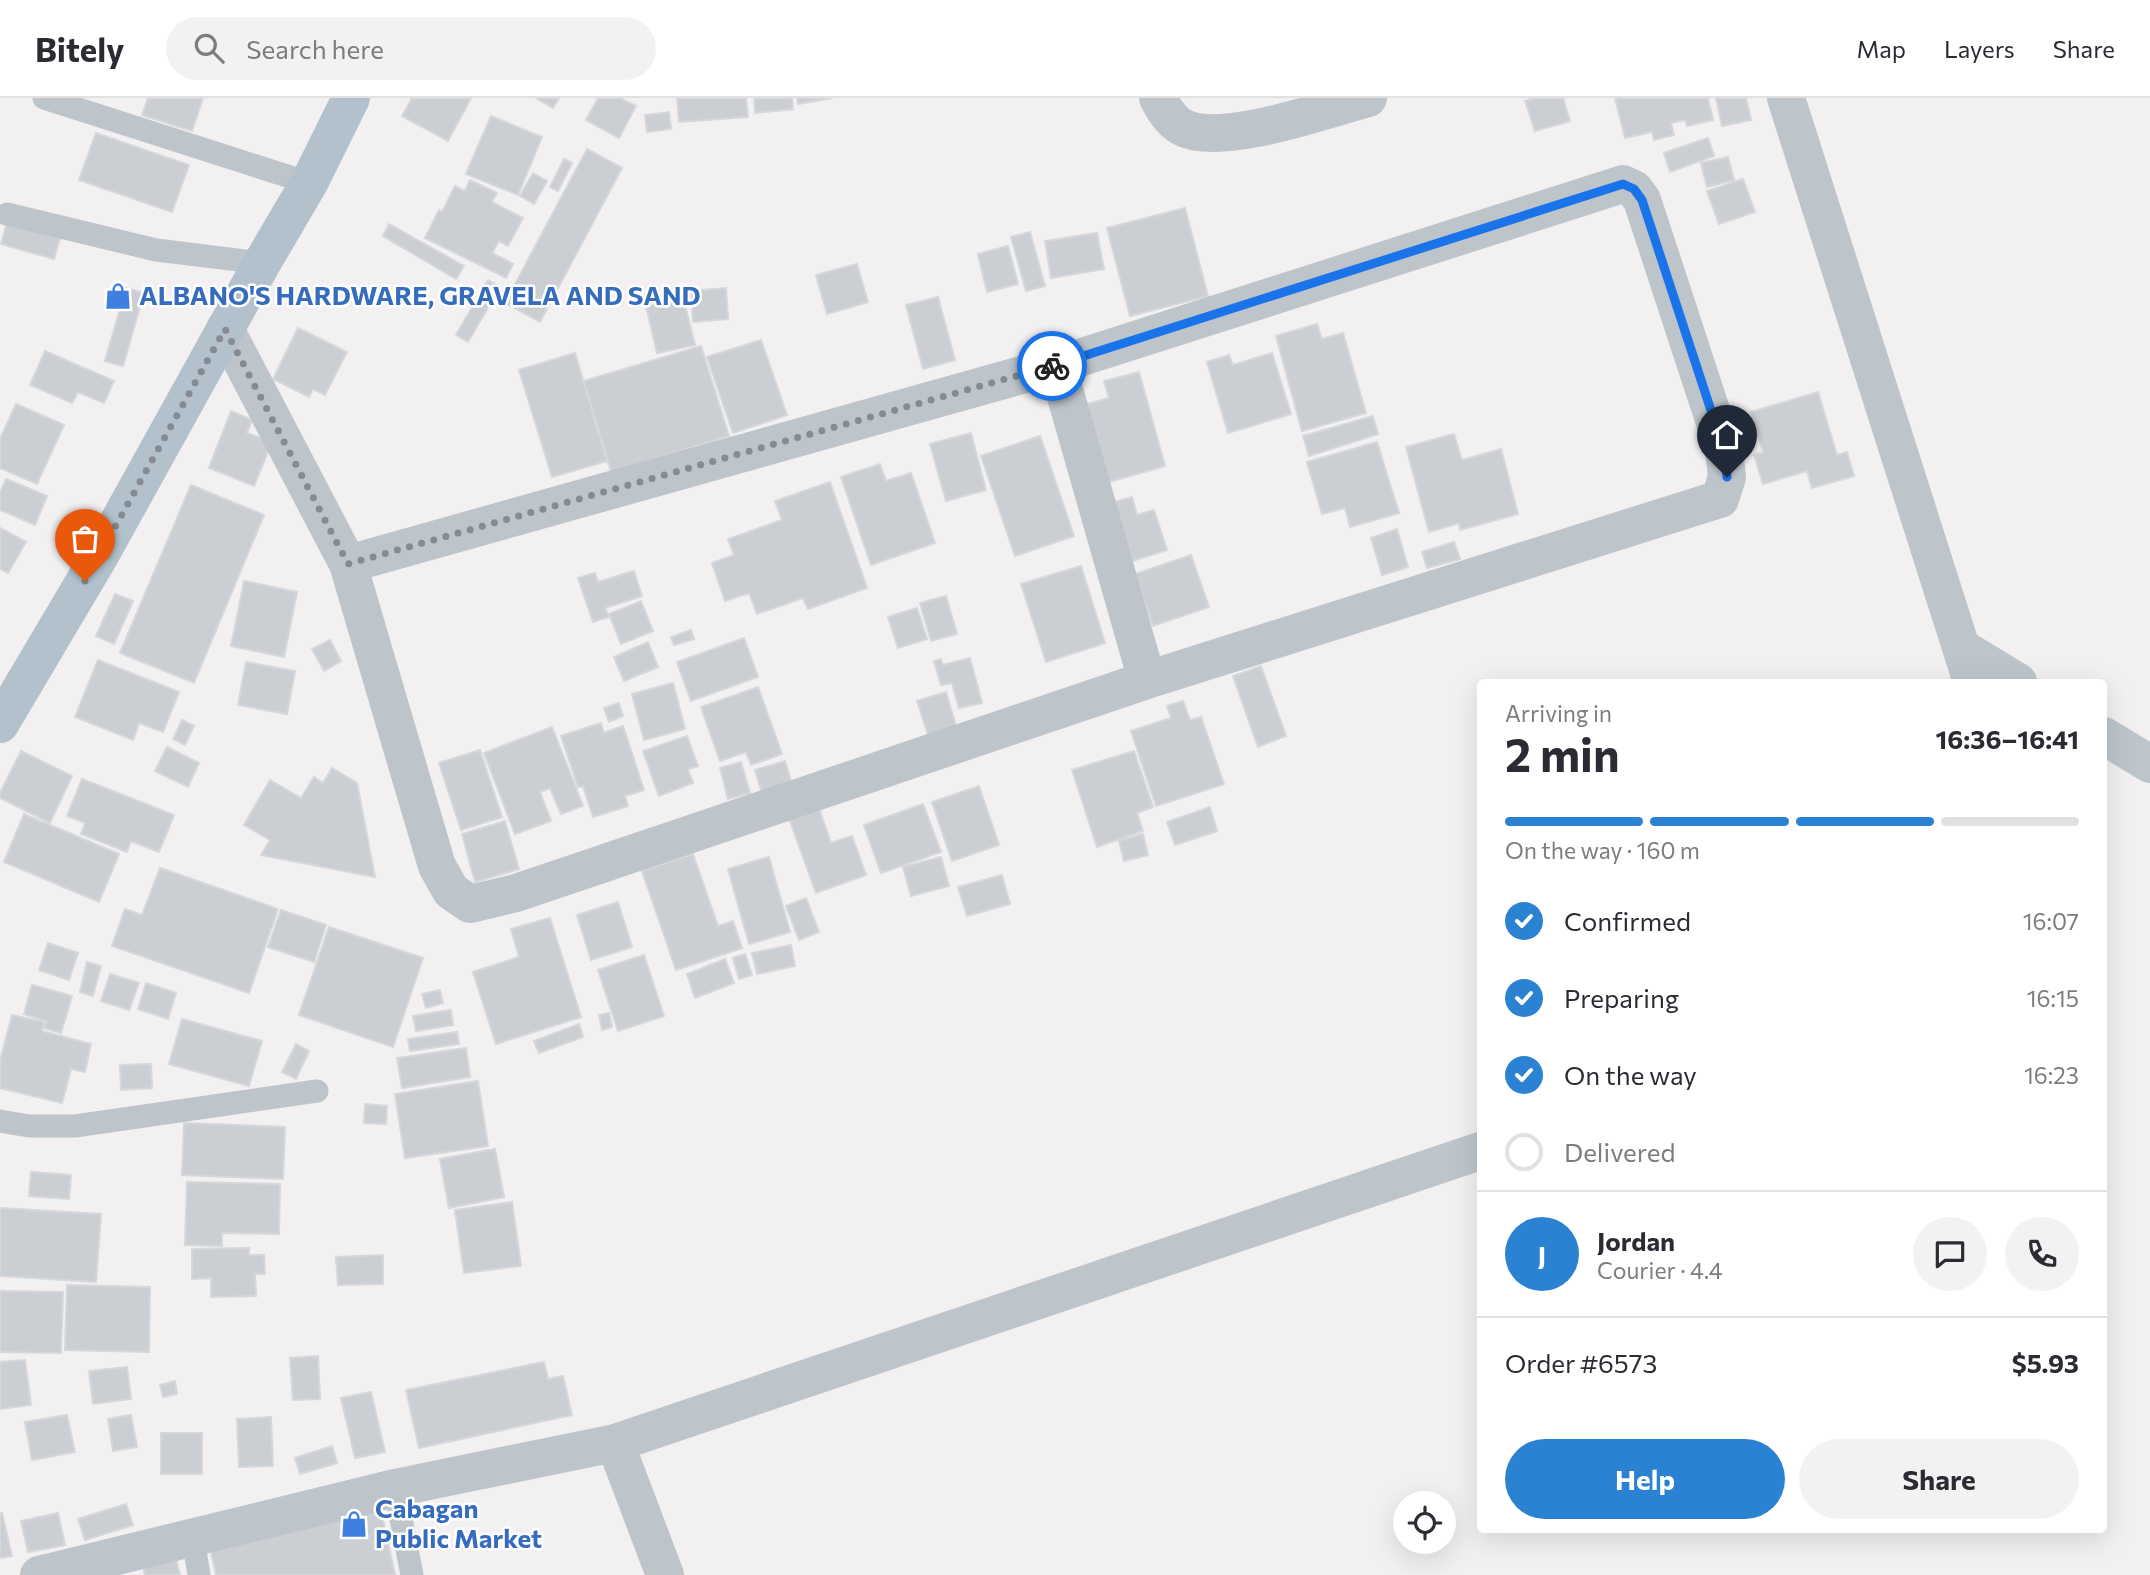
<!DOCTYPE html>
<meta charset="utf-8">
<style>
:root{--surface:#fff;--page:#f2f2f3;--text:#2b2b33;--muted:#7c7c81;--line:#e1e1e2;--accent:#2b82d2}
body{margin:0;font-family:Commissioner,sans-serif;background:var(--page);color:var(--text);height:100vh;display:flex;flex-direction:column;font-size:26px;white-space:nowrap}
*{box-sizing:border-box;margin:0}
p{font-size:23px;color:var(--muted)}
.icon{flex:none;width:38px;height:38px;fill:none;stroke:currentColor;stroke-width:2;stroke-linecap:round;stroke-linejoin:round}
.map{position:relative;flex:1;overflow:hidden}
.side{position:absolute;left:1477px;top:581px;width:630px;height:854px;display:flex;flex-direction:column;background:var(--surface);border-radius:7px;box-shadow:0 7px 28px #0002}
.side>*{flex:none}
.buttons{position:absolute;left:1393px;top:1393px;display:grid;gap:14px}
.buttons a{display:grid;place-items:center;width:63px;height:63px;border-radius:50%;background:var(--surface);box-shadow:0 7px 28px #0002;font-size:35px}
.pin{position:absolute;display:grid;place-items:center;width:60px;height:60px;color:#fff;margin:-72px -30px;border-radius:50% 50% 50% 0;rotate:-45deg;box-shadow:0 0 7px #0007}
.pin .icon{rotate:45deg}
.courier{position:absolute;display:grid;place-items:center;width:70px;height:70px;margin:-35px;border:5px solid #1a73e8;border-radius:50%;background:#fff;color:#222;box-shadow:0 2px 9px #0007}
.overview em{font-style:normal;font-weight:700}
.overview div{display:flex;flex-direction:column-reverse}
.overview{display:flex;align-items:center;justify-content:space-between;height:119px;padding:0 28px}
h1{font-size:46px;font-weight:700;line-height:52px}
.bar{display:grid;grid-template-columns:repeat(4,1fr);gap:10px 7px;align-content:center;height:84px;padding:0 28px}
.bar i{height:9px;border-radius:5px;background:var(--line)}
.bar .on{background:var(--accent)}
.bar p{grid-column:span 4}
.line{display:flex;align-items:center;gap:18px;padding:0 28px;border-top:2px solid var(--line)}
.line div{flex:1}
.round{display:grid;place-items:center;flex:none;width:74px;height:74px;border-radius:37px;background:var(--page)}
ol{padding:0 28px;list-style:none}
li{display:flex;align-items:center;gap:21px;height:77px}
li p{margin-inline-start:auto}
li .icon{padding:7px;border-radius:50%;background:var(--accent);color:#fff;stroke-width:4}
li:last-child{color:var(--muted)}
li i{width:38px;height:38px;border:4px solid var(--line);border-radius:50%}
.button{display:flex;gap:14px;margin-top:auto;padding:14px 28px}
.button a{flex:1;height:80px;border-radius:42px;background:var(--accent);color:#fff;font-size:28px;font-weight:700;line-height:80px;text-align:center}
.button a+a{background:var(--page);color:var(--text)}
header{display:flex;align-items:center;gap:42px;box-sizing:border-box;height:98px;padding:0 35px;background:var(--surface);border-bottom:2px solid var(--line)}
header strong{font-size:33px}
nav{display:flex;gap:38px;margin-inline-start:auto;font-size:24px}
.search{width:490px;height:63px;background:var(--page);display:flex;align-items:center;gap:18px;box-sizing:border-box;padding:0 24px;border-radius:38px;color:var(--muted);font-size:26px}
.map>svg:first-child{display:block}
.building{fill:#cbced2;stroke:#d5d7db;stroke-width:2}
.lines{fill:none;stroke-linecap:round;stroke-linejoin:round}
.service{stroke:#bdc5cb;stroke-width:23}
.minor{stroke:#bdc5cb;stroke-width:38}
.primary{stroke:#b2c1cc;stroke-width:38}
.done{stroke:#858b90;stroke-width:7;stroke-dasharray:0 12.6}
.route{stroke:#1a73e8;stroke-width:9}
.labels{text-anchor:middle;stroke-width:5;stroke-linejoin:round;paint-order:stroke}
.shop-label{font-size:26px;font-weight:bold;fill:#366cbe;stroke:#fff;text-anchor:start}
</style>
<header>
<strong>Bitely</strong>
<div class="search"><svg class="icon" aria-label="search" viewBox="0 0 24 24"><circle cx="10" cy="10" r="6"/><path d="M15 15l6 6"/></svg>Search here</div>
<nav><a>Map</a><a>Layers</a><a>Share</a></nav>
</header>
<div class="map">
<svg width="2150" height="1477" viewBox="0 0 2150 1477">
<rect width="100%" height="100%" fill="#f2f0f0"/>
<path class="building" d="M 148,0 L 203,0 L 192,33 L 142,17 Z
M 412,0 L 471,0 L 448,43 L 402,18 Z
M 536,0 L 559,0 L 553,10 Z
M 598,0 L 620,0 L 636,8 L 619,40 L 586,22 Z
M 677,0 L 746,0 L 748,19 L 679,24 Z
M 754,0 L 792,0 L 793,11 L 755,15 Z
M 797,0 L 832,0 L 798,6 Z
M 1534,0 L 1563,0 L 1570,23 L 1535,33 L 1525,3 Z
M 1615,0 L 1708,0 L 1713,22 L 1687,28 L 1685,22 L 1671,25 L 1674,37 L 1654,42 L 1652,34 L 1625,40 Z
M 1716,0 L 1746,0 L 1751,22 L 1722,28 Z
M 669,14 L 671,31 L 647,34 L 645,17 Z
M 491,18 L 542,39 L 518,97 L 466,76 Z
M 96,35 L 189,67 L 172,114 L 79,82 Z
M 1708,40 L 1714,58 L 1670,74 L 1664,55 Z
M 587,51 L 622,70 L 540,224 L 505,205 Z
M 1728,59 L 1734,82 L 1707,89 L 1701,65 Z
M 564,61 L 572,65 L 558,93 L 550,89 Z
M 533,75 L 547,83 L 534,106 L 520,98 Z
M 1743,81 L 1755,114 L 1719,126 L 1707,93 Z
M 470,82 L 497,95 L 492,104 L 523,120 L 508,148 L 499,143 L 492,155 L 513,166 L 506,180 L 425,140 L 439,112 L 442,114 L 455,88 L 465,93 Z
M 1185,110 L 1208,198 L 1130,218 L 1107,130 Z
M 7,125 L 60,140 L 54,161 L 1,146 Z
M 389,126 L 464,168 L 456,181 L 383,138 Z
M 1030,134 L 1045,188 L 1026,193 L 1011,139 Z
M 1097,135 L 1104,171 L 1051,180 L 1045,143 Z
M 1008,148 L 1018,186 L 987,194 L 978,156 Z
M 857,166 L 868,204 L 827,216 L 816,177 Z
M 488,182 L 500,189 L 468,244 L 456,237 Z
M 126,190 L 144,195 L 123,268 L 105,263 Z
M 726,190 L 728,221 L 693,224 L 691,193 Z
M 683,199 L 695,247 L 657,255 L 646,208 Z
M 938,199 L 955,262 L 923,271 L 906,207 Z
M 1317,226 L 1322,241 L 1343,235 L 1366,315 L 1302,333 L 1276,238 Z
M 298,230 L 347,254 L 325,297 L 313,291 L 309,299 L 273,281 Z
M 761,242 L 787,317 L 733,335 L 707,259 Z
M 701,248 L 729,338 L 611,374 L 584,283 Z
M 45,253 L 114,283 L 104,305 L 78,294 L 72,305 L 30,287 Z
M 575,255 L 607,363 L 552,379 L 519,272 Z
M 1272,255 L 1291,316 L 1228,335 L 1207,264 L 1229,257 L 1233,267 Z
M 1139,274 L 1165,368 L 1102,386 L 1080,308 L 1109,300 L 1104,283 Z
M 1818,294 L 1837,357 L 1847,354 L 1854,378 L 1812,390 L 1807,373 L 1763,386 L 1754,357 L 1763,354 L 1751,314 Z
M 16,306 L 64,327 L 37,386 L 0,370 L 0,341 Z
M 231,313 L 252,322 L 247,335 L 272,344 L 254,388 L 209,370 Z
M 1373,318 L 1378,336 L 1309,358 L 1303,338 Z
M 971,335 L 986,392 L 946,403 L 930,346 Z
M 1454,336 L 1462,362 L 1501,351 L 1518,416 L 1460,432 L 1459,425 L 1429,434 L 1406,349 Z
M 1040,338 L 1074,438 L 1015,458 L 981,358 Z
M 1377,344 L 1399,415 L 1350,429 L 1345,410 L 1322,416 L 1307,364 Z
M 880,366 L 886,383 L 911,375 L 935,445 L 871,467 L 841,379 Z
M 6,381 L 47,398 L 35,427 L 0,412 L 0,395 Z
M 830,384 L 867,490 L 808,511 L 803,500 L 757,516 L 749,495 L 725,503 L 712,465 L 734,457 L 728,441 L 782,422 L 775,403 Z
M 191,387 L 264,417 L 194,585 L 120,555 Z
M 1132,399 L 1137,417 L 1154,412 L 1167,452 L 1126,465 L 1108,406 Z
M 0,430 L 26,444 L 8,475 L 0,471 Z
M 1397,431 L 1408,469 L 1382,477 L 1371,440 Z
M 1454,444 L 1460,461 L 1427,470 L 1422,454 Z
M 1191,457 L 1209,509 L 1153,528 L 1135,476 Z
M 1081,468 L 1105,545 L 1046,564 L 1021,486 Z
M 634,473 L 642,498 L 605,510 L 609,519 L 593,524 L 578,480 L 595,475 L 598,484 Z
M 244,483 L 297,494 L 284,559 L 231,548 Z
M 115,496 L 133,503 L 114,546 L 96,538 Z
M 946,498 L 957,536 L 931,543 L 920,505 Z
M 641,503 L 653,533 L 621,546 L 609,516 Z
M 917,510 L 927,541 L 898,550 L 888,519 Z
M 691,532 L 694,541 L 674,547 L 671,539 Z
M 744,540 L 758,579 L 691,603 L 677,564 Z
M 330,542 L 341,563 L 324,573 L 312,551 Z
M 648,544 L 658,569 L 624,583 L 614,559 Z
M 970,560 L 982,605 L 959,610 L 952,585 L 941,587 L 934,563 L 941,561 L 943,567 Z
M 98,562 L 179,594 L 163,634 L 139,625 L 133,642 L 75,619 Z
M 246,564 L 295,573 L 287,616 L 238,607 Z
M 1261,568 L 1286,638 L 1258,649 L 1233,578 Z
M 673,585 L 685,631 L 644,642 L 632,596 Z
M 758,589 L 782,656 L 751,667 L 746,654 L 720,663 L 701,609 Z
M 946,594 L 957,631 L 929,640 L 917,603 Z
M 1183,603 L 1190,622 L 1201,619 L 1224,686 L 1156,708 L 1131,633 L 1171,620 L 1167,608 Z
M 619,605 L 623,618 L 609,624 L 604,610 Z
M 182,622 L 194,628 L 185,647 L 173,641 Z
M 601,625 L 604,635 L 623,628 L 644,692 L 625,698 L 628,708 L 593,719 L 583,688 L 578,689 L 561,638 Z
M 552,629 L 583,708 L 561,716 L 550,690 L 540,694 L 551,723 L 515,736 L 484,655 Z
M 687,638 L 698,668 L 688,671 L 693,685 L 659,698 L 643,653 Z
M 167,649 L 199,665 L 188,689 L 155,673 Z
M 480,652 L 502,719 L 461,732 L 439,665 Z
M 21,653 L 72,678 L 50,725 L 0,700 L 0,695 Z
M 1134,653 L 1153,709 L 1137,715 L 1143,733 L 1097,749 L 1072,672 Z
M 785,663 L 792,686 L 762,695 L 755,672 Z
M 741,664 L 750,695 L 728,701 L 720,670 Z
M 332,670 L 357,685 L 375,779 L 261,757 L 270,742 L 244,727 L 270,682 L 301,700 L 314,679 L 323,685 Z
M 82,681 L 174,717 L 159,754 L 131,743 L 127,754 L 81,736 L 85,725 L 67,718 Z
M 979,688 L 999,747 L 952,763 L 932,704 Z
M 923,706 L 941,754 L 881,775 L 864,727 Z
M 1210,709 L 1217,733 L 1175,747 L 1167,724 Z
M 819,710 L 831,745 L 852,738 L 866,777 L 816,795 L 789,720 Z
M 24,716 L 119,756 L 99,804 L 4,764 Z
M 505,723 L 519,771 L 475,784 L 462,736 Z
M 1143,736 L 1148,757 L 1124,763 L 1119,743 Z
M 693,756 L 718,828 L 733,823 L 742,850 L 676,872 L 642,773 Z
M 769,759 L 790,834 L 749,846 L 728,771 Z
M 941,759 L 949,788 L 911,798 L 903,769 Z
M 160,770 L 278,811 L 249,895 L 112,848 L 125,811 L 142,817 Z
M 1002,777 L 1010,806 L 967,818 L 958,789 Z
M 806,800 L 819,834 L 799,842 L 786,808 Z
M 618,804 L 632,849 L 591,862 L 577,817 Z
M 281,812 L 326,827 L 314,864 L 268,849 Z
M 550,820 L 581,919 L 496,946 L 473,874 L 519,859 L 511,831 Z
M 329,829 L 423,860 L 393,949 L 299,917 Z
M 48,845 L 78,855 L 69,882 L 39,872 Z
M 791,847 L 795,868 L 757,876 L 752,855 Z
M 745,856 L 752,877 L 739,881 L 733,860 Z
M 644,857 L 664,918 L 618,933 L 598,872 Z
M 725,861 L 734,885 L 695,900 L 687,876 Z
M 87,864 L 101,868 L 93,898 L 80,894 Z
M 110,876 L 139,885 L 129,912 L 101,903 Z
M 146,885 L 176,895 L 168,921 L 138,911 Z
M 32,887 L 72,898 L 61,935 L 44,930 L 47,923 L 24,916 Z
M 440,892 L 443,905 L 426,910 L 422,896 Z
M 451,912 L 453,927 L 416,933 L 413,918 Z
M 609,915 L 612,929 L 602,932 L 599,917 Z
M 12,917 L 44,924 L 42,933 L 91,946 L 85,974 L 71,971 L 62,1005 L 0,990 L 0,963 Z
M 182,921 L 262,943 L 249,988 L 169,966 Z
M 579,926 L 583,939 L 539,955 L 534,943 Z
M 457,934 L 459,946 L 410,953 L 408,941 Z
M 296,946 L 309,953 L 296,981 L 282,974 Z
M 466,950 L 470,979 L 402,990 L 397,960 Z
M 151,966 L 152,990 L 121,992 L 120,967 Z
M 478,983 L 488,1048 L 405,1060 L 395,996 Z
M 365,1006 L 387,1008 L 386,1026 L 364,1025 Z
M 184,1025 L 285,1029 L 283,1081 L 182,1077 Z
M 495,1051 L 504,1099 L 449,1110 L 440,1061 Z
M 31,1074 L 71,1077 L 69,1101 L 29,1098 Z
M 187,1084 L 280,1086 L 279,1136 L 222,1135 L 222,1148 L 185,1147 Z
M 512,1104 L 521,1168 L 464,1175 L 455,1112 Z
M 0,1110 L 101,1116 L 96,1184 L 0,1178 Z
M 249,1150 L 249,1157 L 264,1157 L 265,1176 L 255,1176 L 256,1198 L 211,1199 L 211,1180 L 192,1181 L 192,1151 Z
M 383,1157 L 383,1186 L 338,1187 L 336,1159 Z
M 67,1187 L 150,1189 L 149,1254 L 65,1252 Z
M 0,1193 L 63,1194 L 61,1255 L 0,1254 Z
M 318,1258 L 320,1301 L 293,1302 L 290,1260 Z
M 25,1262 L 31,1307 L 0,1311 L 0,1264 Z
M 544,1264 L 548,1281 L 563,1278 L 572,1317 L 419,1350 L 406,1292 Z
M 127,1269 L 131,1301 L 93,1306 L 89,1273 Z
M 175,1283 L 177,1296 L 163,1299 L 160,1287 Z
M 371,1294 L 385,1354 L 355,1360 L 341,1300 Z
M 67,1317 L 75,1354 L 32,1362 L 25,1324 Z
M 131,1317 L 137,1349 L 113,1353 L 108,1321 Z
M 271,1319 L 273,1368 L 239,1369 L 237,1321 Z
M 161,1335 L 202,1335 L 202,1376 L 161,1376 Z
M 332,1348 L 337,1365 L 300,1376 L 295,1360 Z
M 126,1406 L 133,1427 L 85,1442 L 78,1421 Z
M 380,1408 L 395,1477 L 216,1477 L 209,1445 Z
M 0,1415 L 2,1415 L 12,1458 L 0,1460 Z
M 58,1415 L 65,1447 L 28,1454 L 21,1423 Z
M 174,1453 L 180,1477 L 145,1477 L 141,1461 Z"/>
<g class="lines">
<path class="service" d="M 44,0 L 309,85
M 7,116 L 156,152 L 262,165
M 0,1023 L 29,1028 L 75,1028 L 317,993
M 395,1390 L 412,1477
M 193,1440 L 199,1477"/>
<path class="minor" d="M 1158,0 C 1163,10 1172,24 1182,29 C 1220,50 1326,11 1368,0
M 1786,0 L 1972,584
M 225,231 L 348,466 L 437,768 L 451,793 L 470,806 L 516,795 L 1147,582 L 1057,267
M 348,466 L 1057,267 L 1623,86 L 1634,91 L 1642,102 L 1724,352 L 1727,379 L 1720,401 L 1147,582
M 1962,550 L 2018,584
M 2104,638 L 2150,666
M 615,1345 L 665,1477
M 39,1477 L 395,1390 L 615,1345 L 1480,1053"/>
<path class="primary" d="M 0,626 L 99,459 L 262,165 L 309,85 L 351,0"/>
</g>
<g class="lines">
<path class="done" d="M 85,483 L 225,231 L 348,466 L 1052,268"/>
<path class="route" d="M 1052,268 L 1623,86 L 1634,91 L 1642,102 L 1724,352 L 1727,379"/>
</g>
<defs>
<symbol id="shop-bare" viewBox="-9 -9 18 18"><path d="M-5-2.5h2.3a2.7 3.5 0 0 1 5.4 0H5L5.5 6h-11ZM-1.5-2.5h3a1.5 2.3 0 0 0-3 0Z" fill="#3f7fe0" stroke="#fff" stroke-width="2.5" paint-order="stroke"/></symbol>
</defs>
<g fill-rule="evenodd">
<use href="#shop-bare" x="99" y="179" width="38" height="38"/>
<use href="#shop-bare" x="335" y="1407" width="38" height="38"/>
</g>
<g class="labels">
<g class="shop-label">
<text x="139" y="207">ALBANO'S HARDWARE, GRAVELA AND SAND</text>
<text x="375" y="1420">Cabagan<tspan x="375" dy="30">Public Market</tspan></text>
</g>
</g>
</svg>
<div class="buttons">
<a><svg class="icon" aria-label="locate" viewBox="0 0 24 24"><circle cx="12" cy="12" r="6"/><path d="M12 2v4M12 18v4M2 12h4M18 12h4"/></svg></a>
</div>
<div class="pin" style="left:85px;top:483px;background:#ea580c"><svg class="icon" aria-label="bag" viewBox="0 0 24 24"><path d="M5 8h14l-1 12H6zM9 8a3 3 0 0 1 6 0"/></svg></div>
<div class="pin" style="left:1727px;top:379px;background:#1f2937"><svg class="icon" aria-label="home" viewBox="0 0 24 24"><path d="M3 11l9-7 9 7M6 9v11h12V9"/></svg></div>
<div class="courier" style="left:1052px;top:268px"><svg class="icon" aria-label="bike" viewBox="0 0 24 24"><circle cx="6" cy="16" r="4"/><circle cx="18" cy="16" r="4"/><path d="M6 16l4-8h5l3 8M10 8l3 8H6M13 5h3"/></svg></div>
<section class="side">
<div class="overview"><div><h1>2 min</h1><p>Arriving in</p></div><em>16:36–16:41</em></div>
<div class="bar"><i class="on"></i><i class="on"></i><i class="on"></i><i></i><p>On the way · 160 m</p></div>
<ol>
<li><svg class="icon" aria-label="check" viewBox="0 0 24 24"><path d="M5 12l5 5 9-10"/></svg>Confirmed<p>16:07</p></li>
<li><svg class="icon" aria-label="check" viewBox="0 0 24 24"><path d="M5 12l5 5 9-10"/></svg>Preparing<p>16:15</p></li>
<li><svg class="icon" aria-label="check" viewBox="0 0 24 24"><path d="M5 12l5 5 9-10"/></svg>On the way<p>16:23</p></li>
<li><i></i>Delivered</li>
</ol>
<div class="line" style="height:126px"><b class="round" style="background:var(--accent);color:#fff">J</b><div><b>Jordan</b><p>Courier · 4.4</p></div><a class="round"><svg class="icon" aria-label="chat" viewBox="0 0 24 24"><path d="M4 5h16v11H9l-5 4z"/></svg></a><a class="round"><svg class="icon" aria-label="phone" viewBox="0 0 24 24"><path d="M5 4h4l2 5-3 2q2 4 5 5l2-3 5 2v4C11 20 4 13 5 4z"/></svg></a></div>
<div class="line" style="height:91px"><div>Order #6573</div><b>$5.93</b></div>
<div class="button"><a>Help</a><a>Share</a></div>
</section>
</div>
